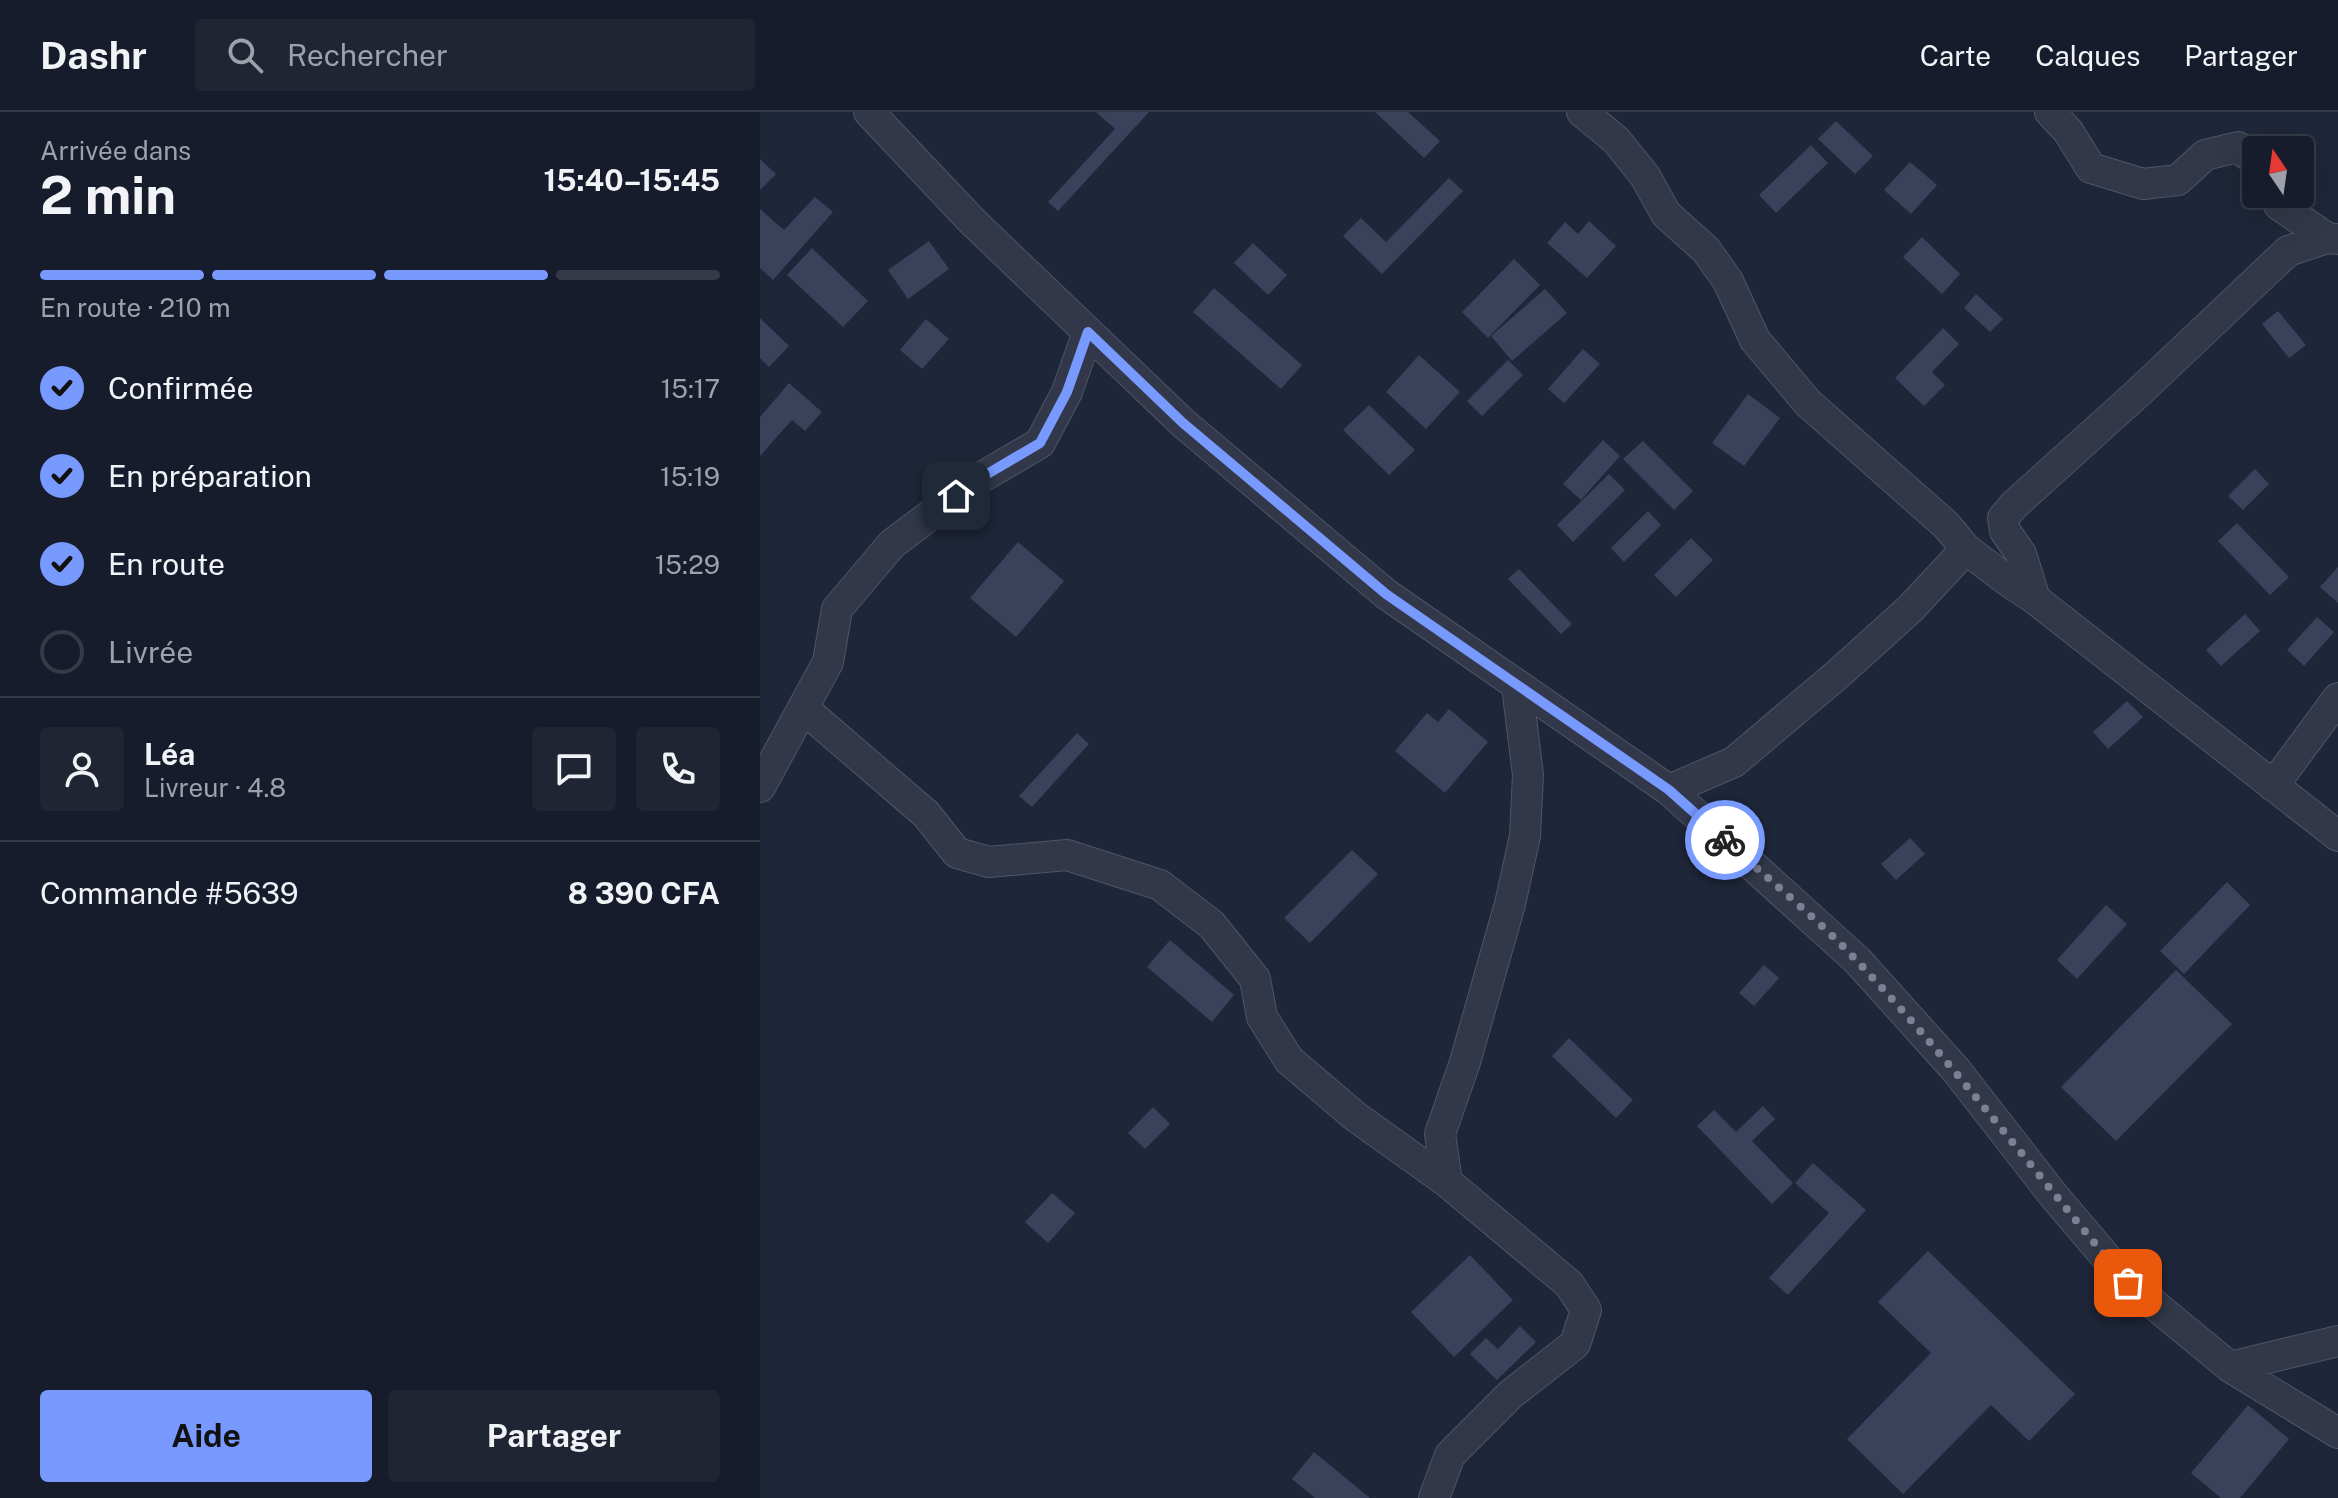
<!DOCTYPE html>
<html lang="fr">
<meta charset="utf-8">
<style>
:root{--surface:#161c2b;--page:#1f2533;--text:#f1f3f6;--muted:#9ea1a9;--line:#353a47;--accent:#789aff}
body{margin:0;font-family:"Public Sans",sans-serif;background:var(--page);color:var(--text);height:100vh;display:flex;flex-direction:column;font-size:30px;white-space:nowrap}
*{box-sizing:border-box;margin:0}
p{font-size:26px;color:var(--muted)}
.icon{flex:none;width:44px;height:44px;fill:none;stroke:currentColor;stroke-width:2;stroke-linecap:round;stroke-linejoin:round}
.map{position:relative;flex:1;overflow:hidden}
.details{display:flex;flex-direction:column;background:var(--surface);width:760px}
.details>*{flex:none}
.needle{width:52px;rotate:347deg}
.fabs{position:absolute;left:1482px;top:24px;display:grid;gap:16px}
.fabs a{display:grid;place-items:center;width:72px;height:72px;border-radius:8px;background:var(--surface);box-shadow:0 8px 32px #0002,0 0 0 2px var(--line);font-size:40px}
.pin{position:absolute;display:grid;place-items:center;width:68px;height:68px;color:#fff;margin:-34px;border-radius:16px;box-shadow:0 4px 12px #0006}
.courier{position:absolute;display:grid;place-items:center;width:80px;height:80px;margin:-40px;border:6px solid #789aff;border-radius:50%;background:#fff;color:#222;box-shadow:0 2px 10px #0007}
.overview em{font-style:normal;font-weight:700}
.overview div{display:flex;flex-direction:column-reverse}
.overview{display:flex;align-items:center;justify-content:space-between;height:136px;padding:0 40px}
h1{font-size:52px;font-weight:700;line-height:60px}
.bar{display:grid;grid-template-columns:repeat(4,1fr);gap:12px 8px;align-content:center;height:96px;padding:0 40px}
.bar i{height:10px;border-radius:6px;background:var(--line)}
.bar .selected{background:var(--accent)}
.bar p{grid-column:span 4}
.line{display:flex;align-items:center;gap:20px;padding:0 40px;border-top:2px solid var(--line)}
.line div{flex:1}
.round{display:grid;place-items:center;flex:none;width:84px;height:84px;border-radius:8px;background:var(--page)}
ol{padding:0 40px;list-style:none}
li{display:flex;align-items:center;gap:24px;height:88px}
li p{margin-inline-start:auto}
li .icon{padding:8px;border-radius:50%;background:var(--accent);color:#111;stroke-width:4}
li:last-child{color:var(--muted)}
li i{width:44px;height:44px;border:4px solid var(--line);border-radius:50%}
.cta{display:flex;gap:16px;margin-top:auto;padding:16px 40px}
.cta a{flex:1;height:92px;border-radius:8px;background:var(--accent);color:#111;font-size:32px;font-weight:700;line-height:92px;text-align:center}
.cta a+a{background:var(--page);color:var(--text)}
header{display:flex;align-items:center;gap:48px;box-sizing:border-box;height:112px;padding:0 40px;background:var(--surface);border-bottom:2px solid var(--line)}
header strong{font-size:38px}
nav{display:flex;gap:44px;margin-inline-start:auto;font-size:28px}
.search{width:560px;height:72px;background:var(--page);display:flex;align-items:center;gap:20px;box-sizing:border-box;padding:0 28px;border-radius:8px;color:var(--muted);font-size:30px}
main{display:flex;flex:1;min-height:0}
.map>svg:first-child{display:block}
.building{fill:#39425a}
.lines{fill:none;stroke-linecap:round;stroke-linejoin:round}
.minor-casing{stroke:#4f5567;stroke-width:32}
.minor{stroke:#323849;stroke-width:30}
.done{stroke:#7a8195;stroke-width:8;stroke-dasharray:0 14.4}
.route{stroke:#789aff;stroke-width:10}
</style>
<header>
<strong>Dashr</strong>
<div class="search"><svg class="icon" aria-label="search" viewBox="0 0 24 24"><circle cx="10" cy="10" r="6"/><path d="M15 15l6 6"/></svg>Rechercher</div>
<nav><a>Carte</a><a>Calques</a><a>Partager</a></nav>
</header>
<main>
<section class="details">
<div class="overview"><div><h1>2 min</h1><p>Arrivée dans</p></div><em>15:40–15:45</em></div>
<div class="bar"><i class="selected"></i><i class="selected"></i><i class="selected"></i><i></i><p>En route · 210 m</p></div>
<ol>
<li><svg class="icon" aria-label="check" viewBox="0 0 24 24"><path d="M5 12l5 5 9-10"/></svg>Confirmée<p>15:17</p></li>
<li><svg class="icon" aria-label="check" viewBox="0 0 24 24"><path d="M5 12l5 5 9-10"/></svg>En préparation<p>15:19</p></li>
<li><svg class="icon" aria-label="check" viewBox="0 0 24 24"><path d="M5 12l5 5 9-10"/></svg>En route<p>15:29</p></li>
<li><i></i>Livrée</li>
</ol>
<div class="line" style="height:144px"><a class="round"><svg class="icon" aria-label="person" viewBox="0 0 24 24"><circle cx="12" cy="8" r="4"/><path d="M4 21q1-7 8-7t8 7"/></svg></a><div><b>Léa</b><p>Livreur · 4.8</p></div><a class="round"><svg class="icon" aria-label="chat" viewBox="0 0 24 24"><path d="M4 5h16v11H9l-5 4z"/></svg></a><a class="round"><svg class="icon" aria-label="phone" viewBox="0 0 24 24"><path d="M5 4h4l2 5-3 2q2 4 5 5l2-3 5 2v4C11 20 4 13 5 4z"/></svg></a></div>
<div class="line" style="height:104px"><div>Commande #5639</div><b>8 390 CFA</b></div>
<div class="cta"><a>Aide</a><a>Partager</a></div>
</section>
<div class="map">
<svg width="1578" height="1386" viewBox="0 0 1578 1386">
<rect width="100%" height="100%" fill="#1e2639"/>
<path class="building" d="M 336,0 L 389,0 L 298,99 L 288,90 L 355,17 Z
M 615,0 L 648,0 L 680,29 L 664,46 Z
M 1076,9 L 1113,44 L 1095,62 L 1058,27 Z
M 1051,33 L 1068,51 L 1016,101 L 999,83 Z
M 0,47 L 16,62 L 0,78 Z
M 1150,50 L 1177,73 L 1151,102 L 1124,78 Z
M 689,66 L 703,79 L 622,162 L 583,124 L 601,106 L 626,130 Z
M 55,85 L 73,100 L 13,168 L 0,156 L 0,97 L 24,118 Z
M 829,109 L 856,134 L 827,166 L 787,131 L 805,110 L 818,122 Z
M 1162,125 L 1200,162 L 1182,182 L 1143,145 Z
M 169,129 L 189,157 L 148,187 L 128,158 Z
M 493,131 L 527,163 L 508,183 L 474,151 Z
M 52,136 L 108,189 L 83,215 L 27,163 Z
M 754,147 L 780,173 L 728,226 L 702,200 Z
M 454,176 L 542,253 L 521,277 L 433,200 Z
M 785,177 L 807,201 L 752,249 L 731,224 Z
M 1216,182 L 1243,207 L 1230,220 L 1204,196 Z
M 1518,199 L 1546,233 L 1529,246 L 1502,212 Z
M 0,206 L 29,234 L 9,255 L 0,246 Z
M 166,207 L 189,227 L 162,257 L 140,238 Z
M 1183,216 L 1199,232 L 1172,260 L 1185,273 L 1164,294 L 1135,266 Z
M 823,237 L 840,252 L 804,291 L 788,277 Z
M 659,243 L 700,280 L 666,317 L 626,280 Z
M 748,248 L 763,263 L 722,304 L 707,289 Z
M 29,271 L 62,300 L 45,319 L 32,308 L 0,344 L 0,305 Z
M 988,282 L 1020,306 L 984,354 L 952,331 Z
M 609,293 L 655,338 L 629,363 L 583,318 Z
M 843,328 L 860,344 L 821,388 L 803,372 Z
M 883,329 L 933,379 L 914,398 L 863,347 Z
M 1495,357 L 1509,372 L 1483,398 L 1468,384 Z
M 849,362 L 865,378 L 813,430 L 797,413 Z
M 888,399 L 901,413 L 864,450 L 851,436 Z
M 1477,411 L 1529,465 L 1510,483 L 1458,429 Z
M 931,426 L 953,448 L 916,485 L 894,463 Z
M 258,430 L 304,469 L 256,525 L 210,486 Z
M 1578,455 L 1578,491 L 1560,475 Z
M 759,457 L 812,512 L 801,522 L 748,467 Z
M 1485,502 L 1500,519 L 1461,554 L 1446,538 Z
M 1557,505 L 1574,520 L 1544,554 L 1527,538 Z
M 1367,589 L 1383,605 L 1348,637 L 1333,620 Z
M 689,597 L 728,630 L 685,681 L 635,639 L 667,601 L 678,610 Z
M 317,621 L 329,632 L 272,695 L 259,684 Z
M 1150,726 L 1165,742 L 1136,768 L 1121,752 Z
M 592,738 L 618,762 L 550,831 L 524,806 Z
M 1467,770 L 1490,793 L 1424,862 L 1400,839 Z
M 1346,793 L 1367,812 L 1317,867 L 1297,848 Z
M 410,828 L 474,883 L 452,910 L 387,855 Z
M 1004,853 L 1019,866 L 994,894 L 979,881 Z
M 1416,858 L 1472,912 L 1356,1029 L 1301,975 Z
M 809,926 L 873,988 L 856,1006 L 792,944 Z
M 1003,994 L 1015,1007 L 992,1029 L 1033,1071 L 1012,1092 L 937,1014 L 954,998 L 976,1020 Z
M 393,995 L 410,1012 L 385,1037 L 368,1021 Z
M 1053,1051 L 1106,1098 L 1028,1183 L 1009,1166 L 1069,1101 L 1035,1071 Z
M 292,1081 L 315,1101 L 288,1131 L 265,1110 Z
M 1168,1139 L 1315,1282 L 1269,1329 L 1231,1293 L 1143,1382 L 1087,1327 L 1171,1241 L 1118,1190 Z
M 710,1143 L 753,1188 L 694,1245 L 651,1200 Z
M 760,1214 L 776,1230 L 737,1268 L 710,1242 L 726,1226 L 738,1237 Z
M 1488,1293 L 1529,1327 L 1480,1386 L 1461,1386 L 1431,1361 Z
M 554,1340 L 610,1386 L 555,1386 L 532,1367 Z"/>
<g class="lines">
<defs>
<path id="minor" d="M 109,0 L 212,109 L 423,311 L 626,482 L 909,678 L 1097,848 L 1196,958 L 1294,1084 L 1368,1171 L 1470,1255 L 1578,1321
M 822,0 L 856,28 L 885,64 L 906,102 L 946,138 L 968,169 L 995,228 L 1048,291 L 1186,413 L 1206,437
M 1290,0 L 1308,19 L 1331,56 L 1383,72 L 1418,68 L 1445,43 L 1478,35 L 1496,49
M 1514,82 L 1519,93 L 1567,126
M 1275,487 L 1261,442 L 1245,419 L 1243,406 L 1254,393 L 1378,281 L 1528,139 L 1567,126 L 1578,127
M 44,597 L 166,702 L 197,741 L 229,750 L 307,743 L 400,773 L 452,813 L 495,867 L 502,905 L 529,948 L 596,1005 L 687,1070
M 1513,674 L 1578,586
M 0,675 L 68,550 L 77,497 L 132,432 L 217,368 L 280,331 L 307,280 L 328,220
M 909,678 L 974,650 L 1078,562 L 1150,497 L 1206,437 L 1248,469 L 1275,487 L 1578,724
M 1470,1255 L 1578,1229
M 674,1386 L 690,1343 L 751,1282 L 815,1232 L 826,1198 L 809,1172 L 687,1070 L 680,1022 L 705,950 L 750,792 L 765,724 L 768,663 L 757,574"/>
</defs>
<use href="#minor" class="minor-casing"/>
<use href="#minor" class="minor"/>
</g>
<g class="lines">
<path class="done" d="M 965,728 C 1009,768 1058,807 1099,851 C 1195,953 1278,1065 1368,1171"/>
<path class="route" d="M 196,384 L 217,368 L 280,331 L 307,280 L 328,220 L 423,311 L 626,482 L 909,678 L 965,728"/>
</g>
</svg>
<div class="fabs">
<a><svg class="needle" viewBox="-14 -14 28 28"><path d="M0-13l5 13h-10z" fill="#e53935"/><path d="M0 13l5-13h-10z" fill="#9ea1a9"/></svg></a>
</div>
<div class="pin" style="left:1368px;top:1171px;background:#ea580c"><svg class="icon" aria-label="bag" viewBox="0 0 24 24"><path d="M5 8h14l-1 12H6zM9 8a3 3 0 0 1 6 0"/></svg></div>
<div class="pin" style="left:196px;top:384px;background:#1f2937"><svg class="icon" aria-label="home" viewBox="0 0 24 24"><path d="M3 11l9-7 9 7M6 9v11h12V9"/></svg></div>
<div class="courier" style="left:965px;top:728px"><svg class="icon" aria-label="bike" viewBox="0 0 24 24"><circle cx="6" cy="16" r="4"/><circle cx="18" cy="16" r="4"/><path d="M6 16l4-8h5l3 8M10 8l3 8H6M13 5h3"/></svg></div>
</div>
</main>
